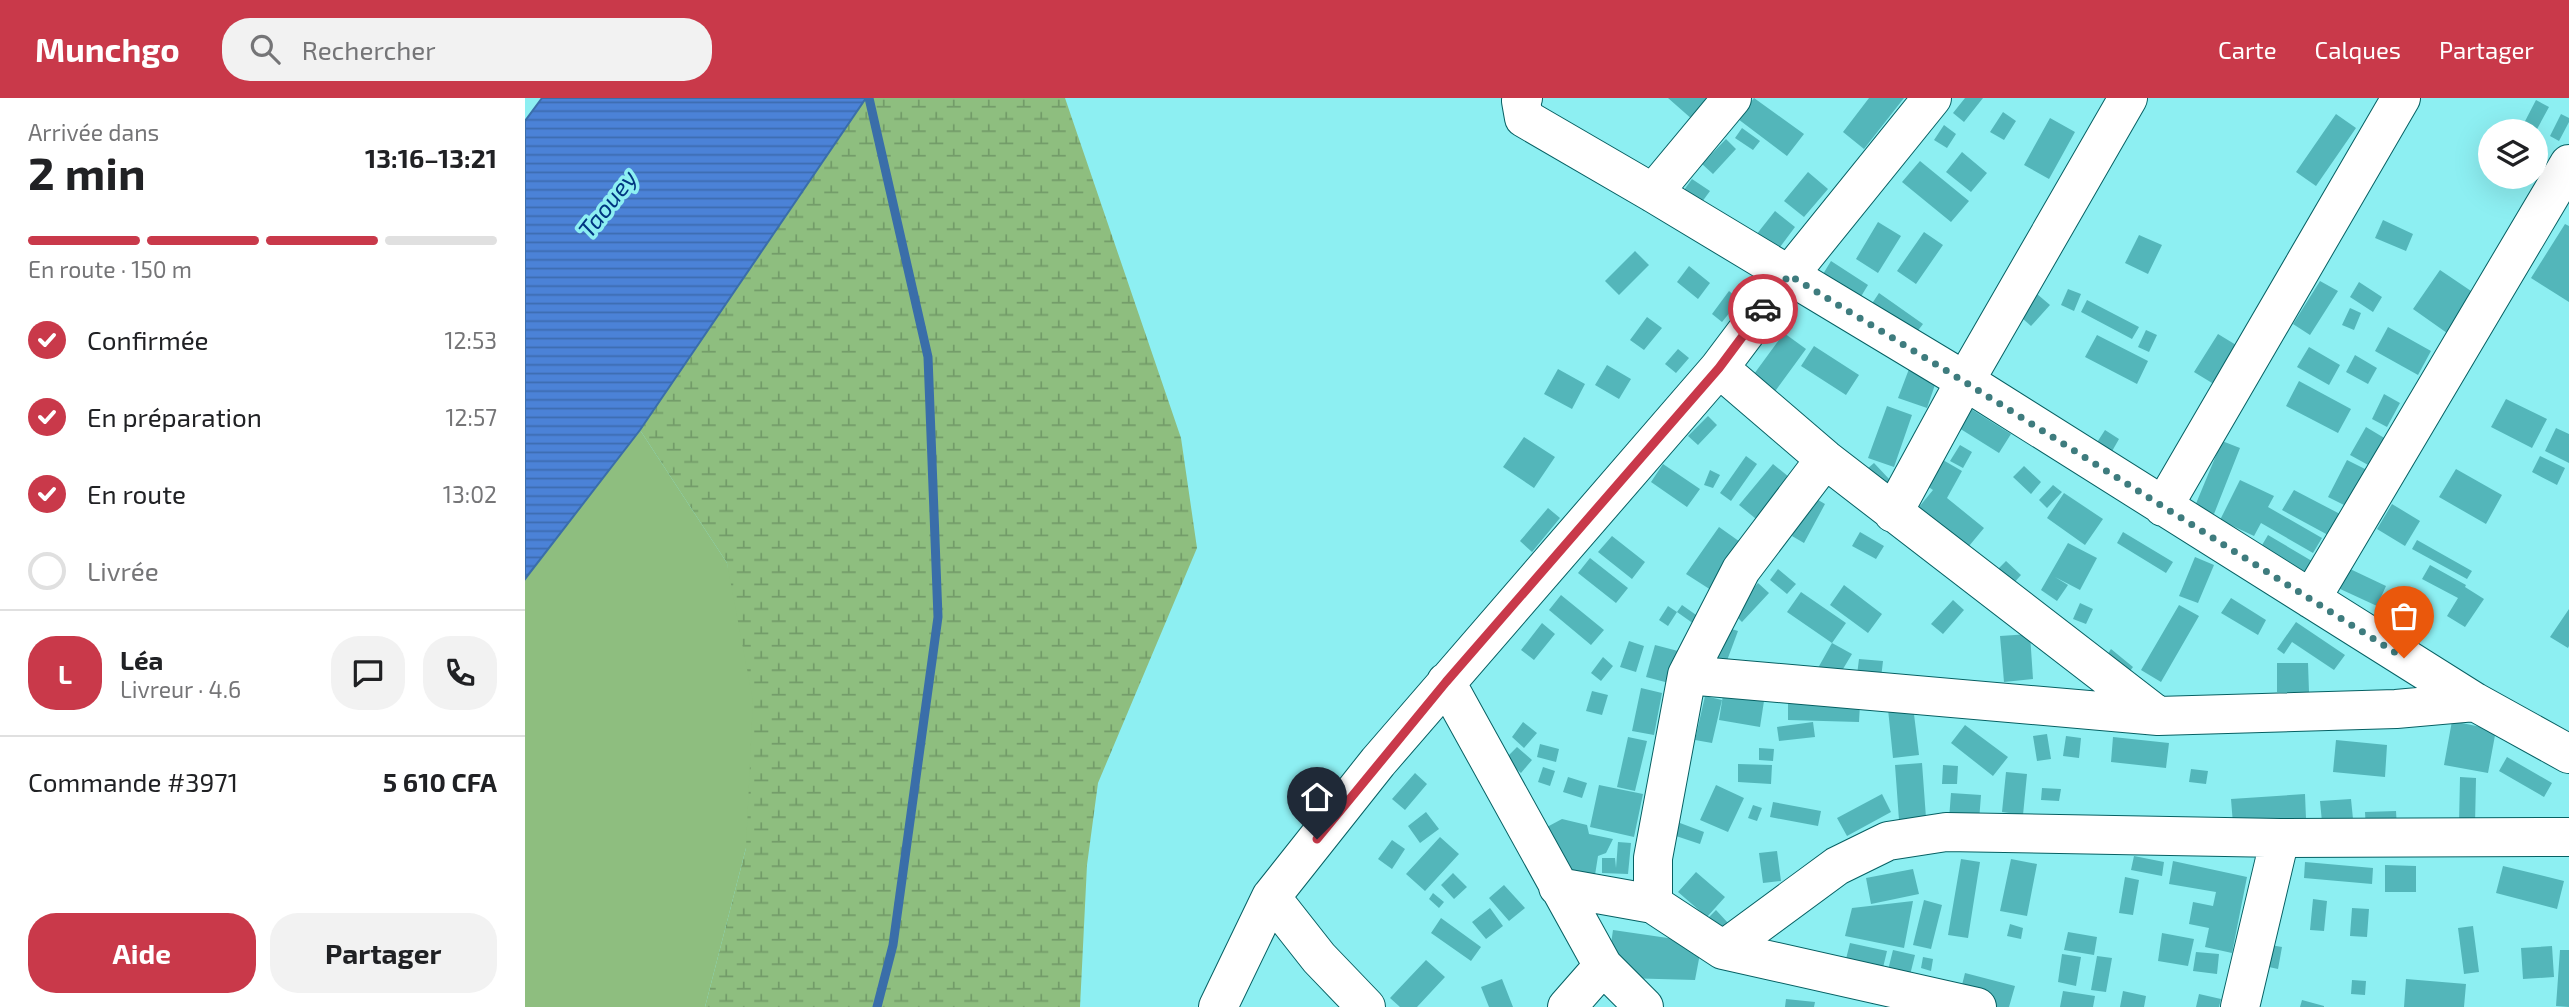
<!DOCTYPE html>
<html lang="fr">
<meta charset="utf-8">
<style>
:root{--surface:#fff;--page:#f2f2f2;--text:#202124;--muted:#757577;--line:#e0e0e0;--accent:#c9394a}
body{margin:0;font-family:"Exo 2",sans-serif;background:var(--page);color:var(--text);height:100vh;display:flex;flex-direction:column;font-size:26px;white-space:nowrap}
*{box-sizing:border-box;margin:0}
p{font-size:23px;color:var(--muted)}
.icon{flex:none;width:38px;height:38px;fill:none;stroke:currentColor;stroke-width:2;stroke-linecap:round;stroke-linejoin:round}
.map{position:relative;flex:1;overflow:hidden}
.details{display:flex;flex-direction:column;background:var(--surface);width:525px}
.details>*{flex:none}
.fabs{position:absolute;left:1953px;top:21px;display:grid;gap:14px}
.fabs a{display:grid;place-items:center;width:70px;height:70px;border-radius:50%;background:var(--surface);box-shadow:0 7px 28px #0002;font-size:35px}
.pin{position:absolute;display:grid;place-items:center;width:60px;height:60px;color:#fff;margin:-72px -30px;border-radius:50% 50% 50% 0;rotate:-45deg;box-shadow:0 0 7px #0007}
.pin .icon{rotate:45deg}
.courier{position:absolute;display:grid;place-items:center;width:70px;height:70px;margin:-35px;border:5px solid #c9394a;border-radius:50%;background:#fff;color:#222;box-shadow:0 2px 9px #0007}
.head em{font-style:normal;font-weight:700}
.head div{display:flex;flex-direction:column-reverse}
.head{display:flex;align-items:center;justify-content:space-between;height:119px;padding:0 28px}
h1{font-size:46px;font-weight:700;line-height:52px}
.bar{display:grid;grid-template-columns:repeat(4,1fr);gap:10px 7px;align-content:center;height:84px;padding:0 28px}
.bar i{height:9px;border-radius:5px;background:var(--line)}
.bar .on{background:var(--accent)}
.bar p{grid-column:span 4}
.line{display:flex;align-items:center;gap:18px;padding:0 28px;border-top:2px solid var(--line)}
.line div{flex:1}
.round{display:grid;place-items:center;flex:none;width:74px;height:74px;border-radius:28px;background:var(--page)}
ol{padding:0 28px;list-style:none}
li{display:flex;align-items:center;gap:21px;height:77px}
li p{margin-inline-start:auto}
li .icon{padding:7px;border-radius:50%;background:var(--accent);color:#fff;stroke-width:4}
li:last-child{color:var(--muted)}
li i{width:38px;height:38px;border:4px solid var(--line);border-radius:50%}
.cta{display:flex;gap:14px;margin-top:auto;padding:14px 28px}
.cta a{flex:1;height:80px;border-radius:28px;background:var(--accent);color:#fff;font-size:28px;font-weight:700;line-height:80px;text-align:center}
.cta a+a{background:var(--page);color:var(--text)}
header{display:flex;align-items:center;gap:42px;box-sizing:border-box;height:98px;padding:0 35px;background:var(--accent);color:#fff}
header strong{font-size:33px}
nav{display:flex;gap:38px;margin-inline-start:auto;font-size:24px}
.search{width:490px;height:63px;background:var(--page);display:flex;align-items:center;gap:18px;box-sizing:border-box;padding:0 24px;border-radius:28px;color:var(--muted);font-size:26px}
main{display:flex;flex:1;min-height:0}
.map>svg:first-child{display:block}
.wetland{fill:url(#wetland-marsh)}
.garden{fill:#8ebe7f}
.water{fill:url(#water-rules);stroke:#3a6ea9;stroke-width:2}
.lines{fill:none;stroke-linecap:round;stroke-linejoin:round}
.stream{stroke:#3a6ea9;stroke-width:9}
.building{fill:#53b6ba}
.minor-casing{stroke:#066063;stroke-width:40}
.minor{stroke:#fff;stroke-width:38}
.done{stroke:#3e7c7e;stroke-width:7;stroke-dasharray:0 12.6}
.route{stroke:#c9394a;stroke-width:9}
.labels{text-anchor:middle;stroke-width:7;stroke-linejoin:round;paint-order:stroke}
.water-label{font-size:24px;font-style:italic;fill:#003681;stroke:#8deff2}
</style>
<header>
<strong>Munchgo</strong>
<div class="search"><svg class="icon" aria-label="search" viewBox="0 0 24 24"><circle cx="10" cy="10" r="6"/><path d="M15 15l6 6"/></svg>Rechercher</div>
<nav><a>Carte</a><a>Calques</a><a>Partager</a></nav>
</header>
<main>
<section class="details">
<div class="head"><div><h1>2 min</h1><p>Arrivée dans</p></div><em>13:16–13:21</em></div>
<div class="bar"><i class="on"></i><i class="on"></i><i class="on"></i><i></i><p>En route · 150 m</p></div>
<ol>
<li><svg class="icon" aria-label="check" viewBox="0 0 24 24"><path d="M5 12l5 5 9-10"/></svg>Confirmée<p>12:53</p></li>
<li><svg class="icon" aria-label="check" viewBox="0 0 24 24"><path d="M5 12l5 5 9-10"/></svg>En préparation<p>12:57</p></li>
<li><svg class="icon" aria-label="check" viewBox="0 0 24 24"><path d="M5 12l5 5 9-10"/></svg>En route<p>13:02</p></li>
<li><i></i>Livrée</li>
</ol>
<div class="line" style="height:126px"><b class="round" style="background:var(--accent);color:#fff">L</b><div><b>Léa</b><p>Livreur · 4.6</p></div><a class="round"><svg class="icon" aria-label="chat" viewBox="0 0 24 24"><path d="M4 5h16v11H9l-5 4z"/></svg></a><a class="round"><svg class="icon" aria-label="phone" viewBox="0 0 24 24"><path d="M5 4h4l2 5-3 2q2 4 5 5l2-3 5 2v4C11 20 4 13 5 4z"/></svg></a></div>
<div class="line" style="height:91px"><div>Commande #3971</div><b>5 610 CFA</b></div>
<div class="cta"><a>Aide</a><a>Partager</a></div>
</section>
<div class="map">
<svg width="2044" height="909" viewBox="0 0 2044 909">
<defs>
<pattern id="wetland-marsh" width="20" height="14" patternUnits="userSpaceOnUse" patternTransform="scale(1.75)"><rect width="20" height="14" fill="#8ebe7f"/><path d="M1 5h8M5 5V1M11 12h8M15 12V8" fill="none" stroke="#739c69"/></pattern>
<pattern id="water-rules" width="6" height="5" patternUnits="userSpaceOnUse" patternTransform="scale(1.75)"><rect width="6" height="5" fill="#4b82d7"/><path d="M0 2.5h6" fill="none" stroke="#3d6cb0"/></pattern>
</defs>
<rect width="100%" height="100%" fill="#8deff2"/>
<path class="wetland" d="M 341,0 L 540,0 L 656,340 L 672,450 L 573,685 L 562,767 L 555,909 L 180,909 L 221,750 L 202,465 L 115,332 Z"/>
<path class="garden" d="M 115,332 L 202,465 L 228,603 L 221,750 L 180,909 L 0,909 L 0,481 Z"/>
<path class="water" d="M 17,0 L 341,0 L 115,332 L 0,481 L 0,23 Z"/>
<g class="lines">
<path class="stream" d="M 344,0 L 403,259 L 413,519 L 368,847 L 352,909"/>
</g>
<path class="building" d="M 1143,0 L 1187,0 L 1168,22 Z
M 1229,0 L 1279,36 L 1262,58 L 1213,21 Z
M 1344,0 L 1379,0 L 1339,51 L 1318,34 Z
M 1440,0 L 1458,0 L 1439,24 L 1428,15 Z
M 2011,2 L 2024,9 L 2011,33 L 2005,33 L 1997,29 Z
M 1478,14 L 1491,23 L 1479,42 L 1465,34 Z
M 1811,16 L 1831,30 L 1791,88 L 1771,74 Z
M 2036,16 L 2044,20 L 2044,24 L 2034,43 L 2025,38 Z
M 1525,20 L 1550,34 L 1524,81 L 1499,67 Z
M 1419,27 L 1431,36 L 1422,50 L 1409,42 Z
M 1217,30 L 1235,43 L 1228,52 L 1210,40 Z
M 1201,41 L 1211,51 L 1188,76 L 1177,66 Z
M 1437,54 L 1462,75 L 1446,94 L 1421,74 Z
M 1395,63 L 1444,103 L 1426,124 L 1377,84 Z
M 1283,74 L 1303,91 L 1279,119 L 1259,103 Z
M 1167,81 L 1185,93 L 1174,108 L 1156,96 Z
M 1250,113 L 1270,129 L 1252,153 L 1231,137 Z
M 1858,122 L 1888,136 L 1881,153 L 1850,140 Z
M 1353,124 L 1376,138 L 1353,175 L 1331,161 Z
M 2040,126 L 2044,128 L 2044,204 L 2006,180 Z
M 1399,134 L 1418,147 L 1391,186 L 1372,173 Z
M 1614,137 L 1637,147 L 1623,176 L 1600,165 Z
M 1110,153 L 1124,167 L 1094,197 L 1080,183 Z
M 1306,163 L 1343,187 L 1332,205 L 1295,181 Z
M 1164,168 L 1185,185 L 1173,201 L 1152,184 Z
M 1915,172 L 1949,195 L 1922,235 L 1888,211 Z
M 1795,183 L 1813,193 L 1785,237 L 1768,226 Z
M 1834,184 L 1857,199 L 1848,214 L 1825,199 Z
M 1506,191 L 1525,207 L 1506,228 L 1488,212 Z
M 1543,191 L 1556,196 L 1549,213 L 1536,207 Z
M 1204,193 L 1215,202 L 1197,224 L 1187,216 Z
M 1354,195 L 1398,226 L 1385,243 L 1342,213 Z
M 1562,202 L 1614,229 L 1607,241 L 1556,214 Z
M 1825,210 L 1836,215 L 1829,232 L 1817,227 Z
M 1122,219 L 1137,230 L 1119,252 L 1105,242 Z
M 1863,229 L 1906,253 L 1893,277 L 1850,253 Z
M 1621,232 L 1632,237 L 1624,254 L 1613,249 Z
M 1259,235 L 1281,251 L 1243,303 L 1221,287 Z
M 1693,236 L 1716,250 L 1692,288 L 1669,274 Z
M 1572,237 L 1623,263 L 1612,286 L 1560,259 Z
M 1289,248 L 1334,277 L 1321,297 L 1276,268 Z
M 1784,249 L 1815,267 L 1804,287 L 1772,269 Z
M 1153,251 L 1164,260 L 1151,275 L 1140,266 Z
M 1830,257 L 1852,270 L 1843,286 L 1821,274 Z
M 1082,267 L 1106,281 L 1094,301 L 1070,287 Z
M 1033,271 L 1060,286 L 1047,311 L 1019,296 Z
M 1384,271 L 1412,281 L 1402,310 L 1373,300 Z
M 1774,283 L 1826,311 L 1813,335 L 1761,308 Z
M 1859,296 L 1875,305 L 1862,329 L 1847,321 Z
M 1981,301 L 2022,321 L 2007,350 L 1966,329 Z
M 1362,308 L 1387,317 L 1369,369 L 1343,360 Z
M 1446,311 L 1486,336 L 1474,355 L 1434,330 Z
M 1183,318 L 1192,327 L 1173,347 L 1163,338 Z
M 1841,329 L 1861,341 L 1845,368 L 1825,357 Z
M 2031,330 L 2044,336 L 2044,365 L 2020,353 Z
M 1580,332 L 1594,341 L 1586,355 L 1571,346 Z
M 999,339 L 1030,359 L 1009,390 L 978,369 Z
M 1697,343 L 1715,350 L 1689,416 L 1670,408 Z
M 1435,347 L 1447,354 L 1438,370 L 1425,363 Z
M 1221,358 L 1232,366 L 1206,403 L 1195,395 Z
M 2015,358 L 2040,370 L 2032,387 L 2007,374 Z
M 1418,362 L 1437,373 L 1422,400 L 1459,430 L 1444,448 L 1394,409 L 1408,392 L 1402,388 Z
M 1822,362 L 1842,372 L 1823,409 L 1803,399 Z
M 1349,365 L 1365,382 L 1359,389 L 1342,371 Z
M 1138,366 L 1175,391 L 1162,409 L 1126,384 Z
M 1248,366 L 1270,384 L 1236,425 L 1214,407 Z
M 1499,368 L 1516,384 L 1506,396 L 1488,379 Z
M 1931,371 L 1977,397 L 1961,426 L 1914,399 Z
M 1185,372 L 1195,377 L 1188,390 L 1179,387 Z
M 1715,382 L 1749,398 L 1743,409 L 1797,440 L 1788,455 L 1736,425 L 1729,438 L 1695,422 Z
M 1528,387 L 1537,394 L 1522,410 L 1514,402 Z
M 1769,392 L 1815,416 L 1803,437 L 1757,412 Z
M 1539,395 L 1578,421 L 1560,447 L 1522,420 Z
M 1288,399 L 1300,406 L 1279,445 L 1267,438 Z
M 1867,406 L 1895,423 L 1880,448 L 1852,431 Z
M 1023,410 L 1035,420 L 1007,454 L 995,443 Z
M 1194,429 L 1218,446 L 1186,492 L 1161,476 Z
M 1335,434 L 1359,448 L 1351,461 L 1327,448 Z
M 1598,434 L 1648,464 L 1641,475 L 1592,445 Z
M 1743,437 L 1792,466 L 1779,488 L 1730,459 Z
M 1087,438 L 1120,464 L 1107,481 L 1073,454 Z
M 1892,442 L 1947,473 L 1942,481 L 1887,451 Z
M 1543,445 L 1572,460 L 1555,492 L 1530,479 L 1543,487 L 1532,503 L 1516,492 Z
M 1670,459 L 1689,467 L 1673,505 L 1654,498 Z
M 1065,460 L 1103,490 L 1091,505 L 1053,475 Z
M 1481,463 L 1496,477 L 1487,487 L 1472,472 Z
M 1905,467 L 1941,487 L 1940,489 L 1959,501 L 1940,529 L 1922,518 L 1933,500 L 1897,481 Z
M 1823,470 L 1861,488 L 1852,508 L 1813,490 Z
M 1253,471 L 1271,486 L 1262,496 L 1245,482 Z
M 1233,485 L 1244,495 L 1217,524 L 1207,514 Z
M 1319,487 L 1357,516 L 1343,535 L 1305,507 Z
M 1878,490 L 1896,499 L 1883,525 L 1865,516 Z
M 1276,494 L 1321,525 L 1307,545 L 1327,556 L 1312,581 L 1293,570 L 1307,545 L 1262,514 Z
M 1036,497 L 1079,532 L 1066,547 L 1024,512 Z
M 1706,500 L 1741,522 L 1733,537 L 1696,515 Z
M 1428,502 L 1439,512 L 1418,536 L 1406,526 Z
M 1555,505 L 1568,511 L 1561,526 L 1548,521 Z
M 1157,507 L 1174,519 L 1169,526 L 1152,514 Z
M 1654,507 L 1674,518 L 1636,584 L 1616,572 Z
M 1143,508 L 1152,514 L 1143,528 L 1134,522 Z
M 2044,511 L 2044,548 L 2043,550 L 2025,539 Z
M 1771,524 L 1820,557 L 1809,572 L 1767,544 L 1759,556 L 1752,551 Z
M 1017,525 L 1030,536 L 1009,562 L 996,552 Z
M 1200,529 L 1213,533 L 1197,576 L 1185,572 Z
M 1505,536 L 1508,581 L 1479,584 L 1475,538 Z
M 1104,543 L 1119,548 L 1111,574 L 1095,569 Z
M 1130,547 L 1153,553 L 1144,585 L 1121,579 Z
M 1586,551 L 1608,569 L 1602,577 L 1580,560 Z
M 1078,559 L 1088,568 L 1076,583 L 1066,575 Z
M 1334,561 L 1358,563 L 1356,580 L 1332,577 Z
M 1752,565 L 1783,565 L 1784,594 L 1752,594 Z
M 1116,590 L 1137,595 L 1129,637 L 1107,633 Z
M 1067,593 L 1083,597 L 1077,617 L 1061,613 Z
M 1198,597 L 1239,603 L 1235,629 L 1194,622 Z
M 1180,598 L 1197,602 L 1187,645 L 1170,642 Z
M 1263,604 L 1335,606 L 1334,624 L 1263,622 Z
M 1388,608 L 1394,657 L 1368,660 L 1363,611 Z
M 1927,623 L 1971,632 L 1963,675 L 1919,667 Z
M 998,624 L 1012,635 L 999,650 L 987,639 Z
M 1288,624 L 1290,639 L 1254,643 L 1252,629 Z
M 1440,627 L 1483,659 L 1468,678 L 1426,645 Z
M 1522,636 L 1526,661 L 1512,663 L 1508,638 Z
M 1541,638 L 1556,640 L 1554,660 L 1538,658 Z
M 1103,639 L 1122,643 L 1110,693 L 1092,689 Z
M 1588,639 L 1644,645 L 1641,670 L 1586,664 Z
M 1811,642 L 1862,647 L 1860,679 L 1808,674 Z
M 1015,646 L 1034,651 L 1031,664 L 1012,659 Z
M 992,649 L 1007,662 L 996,675 L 980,661 Z
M 1234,650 L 1249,651 L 1248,663 L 1234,662 Z
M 1982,659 L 2027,685 L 2019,699 L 1974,673 Z
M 1397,665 L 1401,720 L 1374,722 L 1370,667 Z
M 1213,666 L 1247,667 L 1246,686 L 1213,684 Z
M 1418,667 L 1433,668 L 1432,686 L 1417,686 Z
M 1018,669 L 1030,673 L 1025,688 L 1013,684 Z
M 1666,671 L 1683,673 L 1681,686 L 1664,684 Z
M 1481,674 L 1502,676 L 1498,717 L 1477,714 Z
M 890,675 L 902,686 L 880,712 L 867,701 Z
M 1043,679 L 1062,685 L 1057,700 L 1038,694 Z
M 1935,679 L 1951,680 L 1950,726 L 1934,726 Z
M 1074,687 L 1118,696 L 1109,739 L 1065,729 Z
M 1191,687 L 1219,700 L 1203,734 L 1175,722 Z
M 1517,690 L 1536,691 L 1534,703 L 1516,702 Z
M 1426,695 L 1456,697 L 1454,723 L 1424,721 Z
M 1357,696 L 1366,714 L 1322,738 L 1312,720 Z
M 1780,696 L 1781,721 L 1708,726 L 1706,701 Z
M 1826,701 L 1828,721 L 1797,724 L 1795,703 Z
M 1248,704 L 1296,713 L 1293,728 L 1245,719 Z
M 1228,707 L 1237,710 L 1232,723 L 1223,720 Z
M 1871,713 L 1872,730 L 1841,732 L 1840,714 Z
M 901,714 L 914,731 L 895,745 L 883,728 Z
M 1037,721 L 1062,727 L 1064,736 L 1088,741 L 1081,755 L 1073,758 L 1070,777 L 1033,784 L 1007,737 Z
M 1147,722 L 1179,734 L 1175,746 L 1142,735 Z
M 915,739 L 934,756 L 900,793 L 881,776 Z
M 867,742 L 880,751 L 867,771 L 853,761 Z
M 1093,744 L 1106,745 L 1103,776 L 1077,775 L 1077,760 L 1090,760 L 1091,770 Z
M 1252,753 L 1256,783 L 1238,785 L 1234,755 Z
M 1609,758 L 1639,764 L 1637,778 L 1606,772 Z
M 1436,761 L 1455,764 L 1443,840 L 1423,837 Z
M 1486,761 L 1512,766 L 1502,818 L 1475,813 Z
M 1648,763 L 1722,779 L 1707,855 L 1680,849 L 1684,830 L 1664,826 L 1668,804 L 1688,808 L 1691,794 L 1644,786 Z
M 1780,764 L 1848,770 L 1847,786 L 1779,780 Z
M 1860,767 L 1891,768 L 1891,794 L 1860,794 Z
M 1978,768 L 2039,783 L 2032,811 L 1971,795 Z
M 1388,771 L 1394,796 L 1346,806 L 1341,780 Z
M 1171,774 L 1200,799 L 1182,819 L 1153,794 Z
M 928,775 L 942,789 L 929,801 L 916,787 Z
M 1600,779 L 1614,782 L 1608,817 L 1594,815 Z
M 979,787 L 1000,810 L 984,823 L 964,800 Z
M 908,795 L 919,804 L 914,810 L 904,801 Z
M 1788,801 L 1802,803 L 1799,833 L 1785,832 Z
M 1399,802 L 1417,807 L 1406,851 L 1388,847 Z
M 1388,803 L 1379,850 L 1320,838 L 1327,810 Z
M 965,810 L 978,828 L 961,841 L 947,824 Z
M 1827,810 L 1844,811 L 1842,839 L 1825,838 Z
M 1191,812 L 1203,825 L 1193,834 L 1181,822 Z
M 916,820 L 956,849 L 946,863 L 906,835 Z
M 1485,826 L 1498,830 L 1496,841 L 1482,838 Z
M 1948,828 L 1954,874 L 1939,876 L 1933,830 Z
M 1088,832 L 1177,845 L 1170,882 L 1098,880 L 1084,860 Z
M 1543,834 L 1572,839 L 1569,857 L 1539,852 Z
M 1637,835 L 1669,841 L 1663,868 L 1633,863 Z
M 1325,845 L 1362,853 L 1356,878 L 1319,869 Z
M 1734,845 L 1757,849 L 1753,871 L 1730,866 Z
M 2027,848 L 2029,879 L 1998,881 L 1996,850 Z
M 1368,852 L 1390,857 L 1383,885 L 1361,880 Z
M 2035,852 L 2044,852 L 2044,909 L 2031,908 Z
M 1671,854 L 1694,856 L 1692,876 L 1668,873 Z
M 1537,856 L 1556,859 L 1551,888 L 1533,884 Z
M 1572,858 L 1587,860 L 1581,894 L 1566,892 Z
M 1398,859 L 1408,861 L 1406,873 L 1396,870 Z
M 901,862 L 920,879 L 892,909 L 875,909 L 865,900 Z
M 1440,875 L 1490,888 L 1484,909 L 1457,909 L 1433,903 Z
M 977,881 L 988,909 L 964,909 L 956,889 Z
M 1881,881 L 1941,886 L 1939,909 L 1879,909 Z
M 1827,882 L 1841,883 L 1840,897 L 1826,896 Z
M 1538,893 L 1570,898 L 1568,909 L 1535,909 Z
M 1598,893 L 1621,898 L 1619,909 L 1595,909 Z
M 1674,896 L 1696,901 L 1694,909 L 1671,909 Z
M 1261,901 L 1290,904 L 1289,909 L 1260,909 Z
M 1777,902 L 1799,908 L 1799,909 L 1775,909 Z"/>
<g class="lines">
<defs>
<path id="minor" d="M 998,0 L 996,3 L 999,20 L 1128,95 L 1440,283 L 1950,604 L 2044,656
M 1128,95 L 1207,0
M 1194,270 L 1300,361 L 1633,618
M 1638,409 L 1876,0
M 1368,415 L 1440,283 L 1603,0
M 1786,501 L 2044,66
M 1162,577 L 1633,618 L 1871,611 L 1950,604
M 921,584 L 1078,868 L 1119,909
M 1033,789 L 1128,806 L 1198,852 L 1452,909
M 746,799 L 794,860 L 841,909
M 1128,806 L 1128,760 L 1162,577 L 1216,472 L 1300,361
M 1198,852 L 1312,768 L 1363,743 L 1421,734 L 1755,740 L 2044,739
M 693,909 L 746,799 L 853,664 L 1194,270 L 1264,177 L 1407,0
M 1042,909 L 1078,868
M 1715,909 L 1755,740"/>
</defs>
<use href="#minor" class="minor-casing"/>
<use href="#minor" class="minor"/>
</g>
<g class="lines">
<path class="done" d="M 1238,211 L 1264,177 L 1440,284 L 1879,560"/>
<path class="route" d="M 792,741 L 921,584 L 1194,270 L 1238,211"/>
</g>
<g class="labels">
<g class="water-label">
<text transform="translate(83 106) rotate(-52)" y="8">Taouey</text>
</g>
</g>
</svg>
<div class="fabs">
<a><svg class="icon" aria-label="layers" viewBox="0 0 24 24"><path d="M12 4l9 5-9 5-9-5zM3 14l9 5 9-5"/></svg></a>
</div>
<div class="pin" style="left:1879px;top:560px;background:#ea580c"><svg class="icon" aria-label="bag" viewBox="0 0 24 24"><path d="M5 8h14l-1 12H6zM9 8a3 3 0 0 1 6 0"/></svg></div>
<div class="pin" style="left:792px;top:741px;background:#1f2937"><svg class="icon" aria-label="home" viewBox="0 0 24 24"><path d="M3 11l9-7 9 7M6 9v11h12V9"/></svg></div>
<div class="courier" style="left:1238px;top:211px"><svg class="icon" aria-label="car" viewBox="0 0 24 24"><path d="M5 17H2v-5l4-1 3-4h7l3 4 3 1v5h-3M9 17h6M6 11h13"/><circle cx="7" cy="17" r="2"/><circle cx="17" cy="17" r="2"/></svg></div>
</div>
</main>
